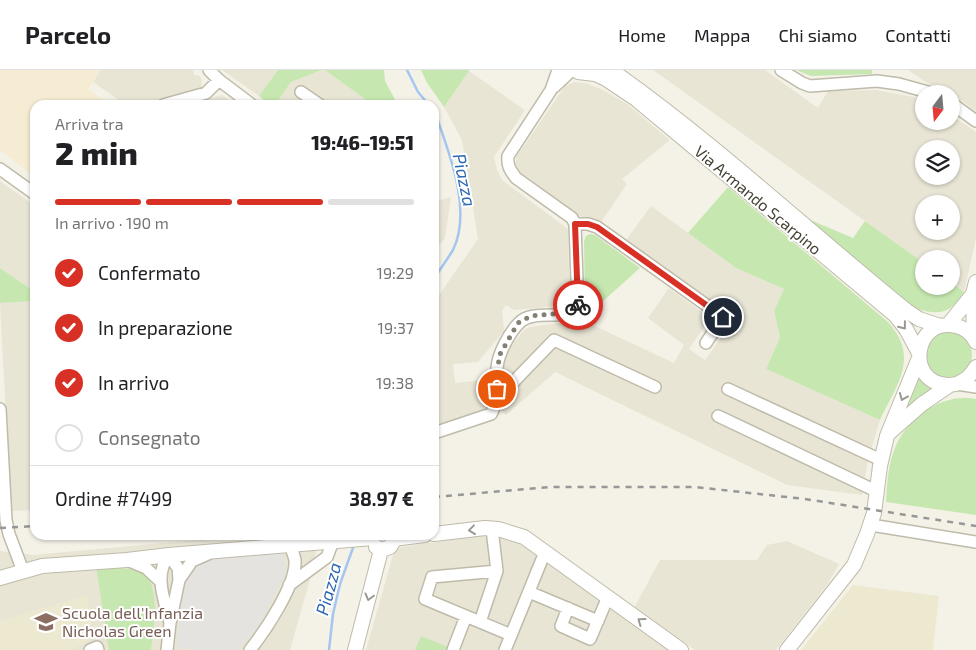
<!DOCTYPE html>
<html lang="it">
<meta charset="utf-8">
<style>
:root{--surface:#fff;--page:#f6f6f6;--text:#202124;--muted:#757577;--line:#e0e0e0;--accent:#d93025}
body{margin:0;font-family:"Exo 2",sans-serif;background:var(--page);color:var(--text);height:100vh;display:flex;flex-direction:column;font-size:19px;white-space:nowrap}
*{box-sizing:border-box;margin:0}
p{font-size:16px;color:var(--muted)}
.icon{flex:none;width:28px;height:28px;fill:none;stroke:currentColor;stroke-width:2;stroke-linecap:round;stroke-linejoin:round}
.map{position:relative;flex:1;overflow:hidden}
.details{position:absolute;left:30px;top:30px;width:409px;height:440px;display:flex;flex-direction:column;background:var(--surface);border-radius:15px;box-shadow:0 1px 4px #0004}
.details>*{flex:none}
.needle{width:32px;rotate:196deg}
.tools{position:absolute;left:915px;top:15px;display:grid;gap:10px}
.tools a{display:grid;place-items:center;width:45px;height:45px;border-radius:50%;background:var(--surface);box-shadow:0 1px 4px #0004;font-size:25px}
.pin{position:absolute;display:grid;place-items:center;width:42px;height:42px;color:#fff;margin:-21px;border:2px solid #fff;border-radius:50%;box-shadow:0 1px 5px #0007}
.courier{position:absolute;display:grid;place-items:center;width:50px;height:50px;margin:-25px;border:4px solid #d93025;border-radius:50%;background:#fff;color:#222;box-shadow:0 1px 6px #0007}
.headline em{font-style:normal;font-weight:800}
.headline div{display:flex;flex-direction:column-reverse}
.headline{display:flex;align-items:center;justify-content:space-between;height:85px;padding:0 25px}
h1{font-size:32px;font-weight:800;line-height:38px}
.bar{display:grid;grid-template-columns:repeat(4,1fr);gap:8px 5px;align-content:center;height:60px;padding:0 25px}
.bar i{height:6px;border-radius:4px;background:var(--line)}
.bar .active{background:var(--accent)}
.bar p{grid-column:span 4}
.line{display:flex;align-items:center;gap:12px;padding:0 25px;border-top:1px solid var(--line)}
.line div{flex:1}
ol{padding:0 25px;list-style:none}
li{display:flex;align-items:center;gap:15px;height:55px}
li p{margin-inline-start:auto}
li .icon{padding:5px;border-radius:50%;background:var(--accent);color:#fff;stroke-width:4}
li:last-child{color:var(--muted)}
li i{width:28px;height:28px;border:2px solid var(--line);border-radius:50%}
header{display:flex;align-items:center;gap:30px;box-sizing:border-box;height:70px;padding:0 25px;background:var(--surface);border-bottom:1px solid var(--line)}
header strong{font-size:24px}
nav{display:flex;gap:28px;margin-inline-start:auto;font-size:18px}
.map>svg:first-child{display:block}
.residential{fill:#e8e5d5;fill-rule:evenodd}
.commercial{fill:#f5ecd3}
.education{fill:#ede9d1}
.green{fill:#c6e8b0}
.parking{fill:#e5e3df}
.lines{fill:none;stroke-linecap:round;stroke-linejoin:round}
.stream{stroke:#a4c6f0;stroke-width:2.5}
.minor-casing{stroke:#bfbbaa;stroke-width:14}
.tertiary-casing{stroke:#bfbbaa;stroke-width:16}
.minor{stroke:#fff;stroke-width:11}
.tertiary{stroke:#fff;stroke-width:14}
.rail{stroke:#979797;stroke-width:2.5;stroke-dasharray:6 6;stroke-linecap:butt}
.oneway{stroke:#9a9890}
.done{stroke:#848074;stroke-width:5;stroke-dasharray:0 9}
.route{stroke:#d93025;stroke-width:6}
.labels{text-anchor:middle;stroke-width:4;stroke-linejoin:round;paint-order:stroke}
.street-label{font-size:16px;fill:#474336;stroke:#fff}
.education-label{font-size:16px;fill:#785e54;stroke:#fff;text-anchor:start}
.water-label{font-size:18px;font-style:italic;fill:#2f68b3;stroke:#fff}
</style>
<header>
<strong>Parcelo</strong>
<nav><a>Home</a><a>Mappa</a><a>Chi siamo</a><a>Contatti</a></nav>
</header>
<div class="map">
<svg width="976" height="580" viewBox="0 0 976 580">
<rect width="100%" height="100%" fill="#f4f2e7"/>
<path class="residential" d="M 101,0 L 193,0 L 194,5 L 200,6 L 202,11 L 201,17 L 141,35 L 126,35 L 93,12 Z
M 222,0 L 278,0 L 259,26 Z
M 322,0 L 325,0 L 373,35 L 275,35 L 291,12 Z
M 653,0 L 765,0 L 818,38 L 828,21 L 876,20 L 924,29 L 924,51 L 951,51 L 951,45 L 976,62 L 976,168 L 964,222 L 951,212 L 951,189 L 924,189 L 924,193 ZM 924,79 L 951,79 L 951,106 L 924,106 ZM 924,134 L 951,134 L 951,161 L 924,161 Z
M 908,0 L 976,0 L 976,41 L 949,22 L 927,13 Z
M 469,1 L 525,40 L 494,87 L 497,100 L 502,110 L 568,159 L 570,235 L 514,240 L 506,235 L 502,241 L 504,261 L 478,292 L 453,294 L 455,313 L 491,309 L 492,328 L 489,341 L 456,352 L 434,354 L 434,237 L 439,225 L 478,169 L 462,70 L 444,37 Z
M 575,12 L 585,13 L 603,20 L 627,34 L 670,70 L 622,109 L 627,114 L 601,152 L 580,146 L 519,101 L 516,95 L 516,87 L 565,16 Z
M 222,25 L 236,35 L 188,35 Z
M 0,111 L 35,136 L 35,222 L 0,198 Z
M 451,127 L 445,168 L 434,182 L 434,132 Z
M 651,136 L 736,198 L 784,219 L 774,241 L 780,267 L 766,299 L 880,350 L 868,390 L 862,425 L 787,415 L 555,302 L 506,345 L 500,339 L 502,297 L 506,282 L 525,259 L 530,257 L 582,250 L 674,293 L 684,275 L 648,248 L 669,218 L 710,248 L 689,279 L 705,290 L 735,248 L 626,170 Z
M 35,231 L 35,440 L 11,441 L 0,233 Z
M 249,465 L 320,465 L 309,513 L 290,580 L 0,580 L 0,481 L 33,485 Z
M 480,466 L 521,470 L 671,580 L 366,580 L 395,478 Z
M 787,471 L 839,494 L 827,515 L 776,580 L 695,580 L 634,538 L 660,490 L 757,490 L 767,475 Z"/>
<path class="commercial" d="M 0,0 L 101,0 L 88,19 L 110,35 L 35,35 L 35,107 L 0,80 Z"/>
<path class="education" d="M 853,515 L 939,526 L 933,580 L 801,580 Z
M 87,525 L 92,561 L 91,567 L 86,572 L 70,580 L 0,580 L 0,551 Z"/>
<path class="green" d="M 278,0 L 322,0 L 291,12 L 275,35 L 270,35 L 259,26 Z
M 325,0 L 384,0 L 385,11 L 398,35 L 373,35 Z
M 421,0 L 469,0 L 469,1 L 444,37 L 427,13 Z
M 796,0 L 872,0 L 872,4 L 811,6 Z
M 728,117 L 888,252 C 920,287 897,314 880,350 L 766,299 L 780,267 L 774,241 L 784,219 L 736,198 L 688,163 Z
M 808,149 L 853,168 L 865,151 L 924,193 L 924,216 L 951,216 L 951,212 L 964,222 C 951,244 938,246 915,238 Z
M 590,164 L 595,165 L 640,198 L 582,250 L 585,235 L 584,171 L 586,166 Z
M 0,198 L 35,222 L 35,231 L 0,233 Z
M926 285a23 23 0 1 1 46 0a23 23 0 1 1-46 0Z
M 916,301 L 938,316 L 916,330 L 901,343 Z
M 969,328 L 976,329 L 976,445 L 886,432 C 887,414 888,394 895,378 C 904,355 926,336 949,330 C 955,328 963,328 969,328 Z
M 96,496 C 108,498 132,497 142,503 C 162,513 153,562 151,580 L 109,580 Z
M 421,566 L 453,579 L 453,580 L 415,580 Z"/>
<path class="parking" d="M 283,483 L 286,503 L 258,556 L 238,580 L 193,580 L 177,578 L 179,545 L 186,511 L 194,497 L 212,487 Z"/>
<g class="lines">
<path class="stream" d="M 407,0 L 418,22 L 429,35
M 434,40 C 448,80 473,139 453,180 C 447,190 440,199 434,209
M 329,580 L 333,544 L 340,514 L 354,475"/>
<defs>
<path id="minor" d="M 209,0 L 219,10 L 252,35
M 781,0 L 802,13 L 810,16 L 877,11 L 899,14 L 935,24
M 554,17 L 571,1
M 301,22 L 320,35
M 951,33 L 976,51
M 163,35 L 206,23 L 219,10
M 0,99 L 35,124
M 575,154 L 588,154 L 597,157 L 723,247 L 706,273
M 957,314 L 976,317
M 728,319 L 881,390
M 496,330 L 554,270 L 655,317
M 0,339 L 6,450 L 9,464 L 23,501
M 718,346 L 876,421
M 434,363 L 491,344 C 499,331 496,313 497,298 C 498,284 509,263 519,253 C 533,238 567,252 578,238 L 575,154 L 572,148 L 516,108 C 510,100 507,96 508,86 L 551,20 L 558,0
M 871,455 L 976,472
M 127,490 L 146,498 L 161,512
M 497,501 L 432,507 L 425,529 L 511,565
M 179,510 L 192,491 L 208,484
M 289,515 L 327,487 L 333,471
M 529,522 L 598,551
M 568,538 L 561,556 L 590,569 L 608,527
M 480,552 L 497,501 L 492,459
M 90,580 L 97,577 L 98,580
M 167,580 L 170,553 L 179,510 L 178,498 L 169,485 C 153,505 165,531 170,553
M 250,580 C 265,561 297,514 295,490 C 294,485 291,479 290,475
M 453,580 L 466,546
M 505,580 L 545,482"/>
<path id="tertiary" d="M 611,0 C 715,73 808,161 907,241 L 919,249 L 940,256
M 578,2 L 595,4 L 606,9 L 636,29 L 895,245 L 906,259 L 919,283
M 948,255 L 973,224
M 974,269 L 973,224 L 976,212
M 976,272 C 972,264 965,258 956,256 C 914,246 904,313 948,315 C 961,315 970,307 976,297
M 889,363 L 922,334 L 950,315
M 434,464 L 485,458 L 498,459 L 524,467 L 681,580
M 393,469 L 425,465
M 376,477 L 381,480 L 390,477 L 393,472 L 391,465
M 0,508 L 42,496 L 127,490 L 169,485 L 373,468
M 355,580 L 381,480
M 787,580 L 854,495 L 867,464 L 874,443 L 880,396 L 887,366 L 919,288"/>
</defs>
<use href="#minor" class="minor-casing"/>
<use href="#tertiary" class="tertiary-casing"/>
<use href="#minor" class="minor"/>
<use href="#tertiary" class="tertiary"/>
<path class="rail" d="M 434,427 L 550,417 L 695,417 L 805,429 L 976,456
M 0,458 L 35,456"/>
</g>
<defs><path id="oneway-chevron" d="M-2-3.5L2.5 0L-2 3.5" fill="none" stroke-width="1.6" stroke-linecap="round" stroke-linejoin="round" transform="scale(1.25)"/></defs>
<g class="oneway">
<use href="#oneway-chevron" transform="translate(903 256) rotate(52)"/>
<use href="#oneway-chevron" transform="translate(903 327) rotate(112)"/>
<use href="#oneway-chevron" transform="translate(472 460) rotate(173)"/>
<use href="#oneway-chevron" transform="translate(369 527) rotate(105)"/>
<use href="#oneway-chevron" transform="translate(641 551) rotate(-144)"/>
</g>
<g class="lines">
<path class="done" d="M 497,319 L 499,286 L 518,253 L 531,246 L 574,242 L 578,238 L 578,235"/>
<path class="route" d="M 578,235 L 575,154 L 588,154 L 597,157 L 723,247"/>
</g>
<defs>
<symbol id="school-bare" viewBox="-9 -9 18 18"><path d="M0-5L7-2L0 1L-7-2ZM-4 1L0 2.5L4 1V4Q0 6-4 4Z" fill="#8d6e63" stroke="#fff" stroke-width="2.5" paint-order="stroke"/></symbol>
</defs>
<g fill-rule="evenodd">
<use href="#school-bare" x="30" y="536" width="32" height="32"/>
</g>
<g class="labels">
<g class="street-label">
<text transform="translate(758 130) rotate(40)" y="6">Via Armando Scarpino</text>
</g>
<g class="education-label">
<text x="62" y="549">Scuola dell'Infanzia<tspan x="62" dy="18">Nicholas Green</tspan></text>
</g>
<g class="water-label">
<text transform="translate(464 110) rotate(78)" y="6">Piazza</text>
<text transform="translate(329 519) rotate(-75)" y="6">Piazza</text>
</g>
</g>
</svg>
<div class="tools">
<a><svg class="needle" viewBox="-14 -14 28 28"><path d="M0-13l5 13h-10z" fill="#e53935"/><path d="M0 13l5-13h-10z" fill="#757577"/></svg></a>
<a><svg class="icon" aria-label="layers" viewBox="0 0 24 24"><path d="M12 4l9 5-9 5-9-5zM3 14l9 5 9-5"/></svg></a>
<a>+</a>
<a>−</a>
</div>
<div class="pin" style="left:497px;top:319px;background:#ea580c"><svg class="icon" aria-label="bag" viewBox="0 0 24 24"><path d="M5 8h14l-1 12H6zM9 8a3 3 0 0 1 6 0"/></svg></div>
<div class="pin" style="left:723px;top:247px;background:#1f2937"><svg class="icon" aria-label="home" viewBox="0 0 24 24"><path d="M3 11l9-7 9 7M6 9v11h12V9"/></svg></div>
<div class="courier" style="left:578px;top:235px"><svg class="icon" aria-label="bike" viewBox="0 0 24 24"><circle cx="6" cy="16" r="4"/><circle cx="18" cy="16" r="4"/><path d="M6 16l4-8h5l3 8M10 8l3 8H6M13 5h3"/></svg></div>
<section class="details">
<div class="headline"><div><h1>2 min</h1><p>Arriva tra</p></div><em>19:46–19:51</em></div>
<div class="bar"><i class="active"></i><i class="active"></i><i class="active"></i><i></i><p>In arrivo · 190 m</p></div>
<ol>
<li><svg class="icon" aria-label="check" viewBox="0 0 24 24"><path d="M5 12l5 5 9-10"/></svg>Confermato<p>19:29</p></li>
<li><svg class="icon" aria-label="check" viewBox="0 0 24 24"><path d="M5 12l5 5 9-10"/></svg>In preparazione<p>19:37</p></li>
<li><svg class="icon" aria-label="check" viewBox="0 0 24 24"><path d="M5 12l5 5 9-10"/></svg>In arrivo<p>19:38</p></li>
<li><i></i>Consegnato</li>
</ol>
<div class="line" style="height:65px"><div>Ordine #7499</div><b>38.97 €</b></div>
</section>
</div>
